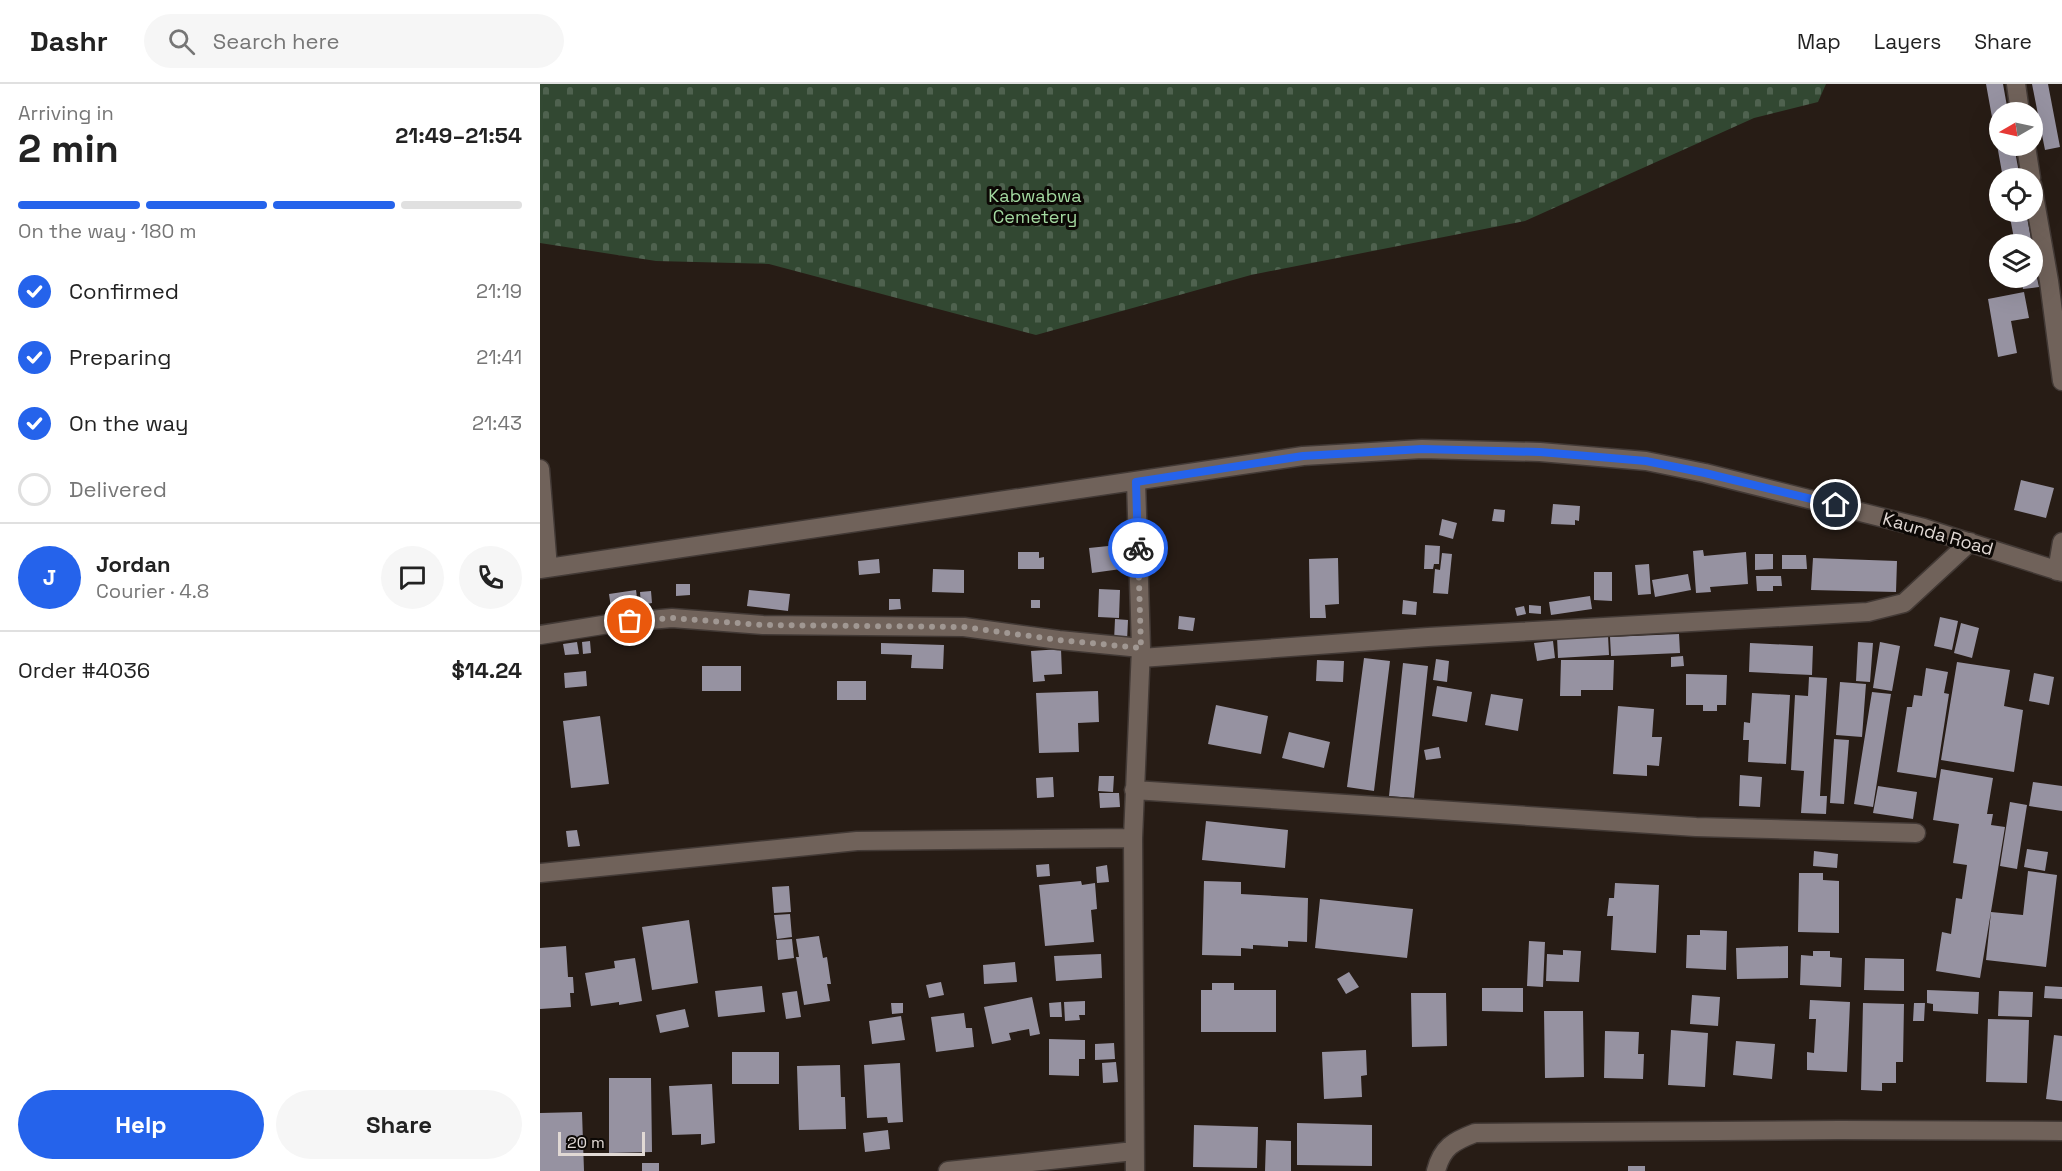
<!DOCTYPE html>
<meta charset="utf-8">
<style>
:root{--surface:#fff;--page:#f6f6f6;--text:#222;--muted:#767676;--line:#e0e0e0;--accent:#2563eb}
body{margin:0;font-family:"Space Grotesk",sans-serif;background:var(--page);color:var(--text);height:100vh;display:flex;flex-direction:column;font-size:22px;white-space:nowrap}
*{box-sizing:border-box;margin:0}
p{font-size:20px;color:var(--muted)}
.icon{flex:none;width:33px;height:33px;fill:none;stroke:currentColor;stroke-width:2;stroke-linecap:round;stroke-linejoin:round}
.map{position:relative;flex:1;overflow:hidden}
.drawer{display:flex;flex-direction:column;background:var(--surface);width:540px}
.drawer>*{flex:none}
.needle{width:39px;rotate:261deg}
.controls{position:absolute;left:1449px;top:18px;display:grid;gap:12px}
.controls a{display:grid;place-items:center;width:54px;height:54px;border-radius:50%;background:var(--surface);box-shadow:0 6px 24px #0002;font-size:30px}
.scale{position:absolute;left:18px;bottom:15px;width:87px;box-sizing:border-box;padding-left:6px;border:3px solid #e1d9d5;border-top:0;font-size:16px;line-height:21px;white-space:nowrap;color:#e1d9d5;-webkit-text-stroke:4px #0c0805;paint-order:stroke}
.pin{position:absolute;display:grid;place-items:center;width:51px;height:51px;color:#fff;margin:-26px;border:3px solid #fff;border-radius:50%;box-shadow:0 2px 6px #0007}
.courier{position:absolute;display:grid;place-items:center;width:60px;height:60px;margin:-30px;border:4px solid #2563eb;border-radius:50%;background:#fff;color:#222;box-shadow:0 2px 8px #0007}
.summary em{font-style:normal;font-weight:700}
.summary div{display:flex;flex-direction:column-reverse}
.summary{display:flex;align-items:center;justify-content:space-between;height:102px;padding:0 18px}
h1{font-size:39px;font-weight:700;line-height:45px}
.bar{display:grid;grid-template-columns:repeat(4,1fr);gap:9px 6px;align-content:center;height:72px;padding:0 18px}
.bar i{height:8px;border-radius:4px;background:var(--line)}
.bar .selected{background:var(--accent)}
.bar p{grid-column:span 4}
.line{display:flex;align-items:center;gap:15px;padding:0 18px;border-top:2px solid var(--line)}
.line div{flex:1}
.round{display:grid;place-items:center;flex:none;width:63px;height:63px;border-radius:32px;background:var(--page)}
ol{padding:0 18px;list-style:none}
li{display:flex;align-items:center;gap:18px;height:66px}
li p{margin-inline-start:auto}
li .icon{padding:6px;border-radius:50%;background:var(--accent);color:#fff;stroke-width:4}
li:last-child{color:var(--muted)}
li i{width:33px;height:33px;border:3px solid var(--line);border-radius:50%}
.action{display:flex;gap:12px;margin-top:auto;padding:12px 18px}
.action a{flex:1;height:69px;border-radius:36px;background:var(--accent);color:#fff;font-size:24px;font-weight:700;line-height:69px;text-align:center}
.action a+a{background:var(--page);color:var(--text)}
header{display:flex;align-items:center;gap:36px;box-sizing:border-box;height:84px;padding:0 30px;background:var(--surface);border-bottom:2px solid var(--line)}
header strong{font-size:28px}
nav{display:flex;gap:33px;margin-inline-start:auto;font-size:21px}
.search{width:420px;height:54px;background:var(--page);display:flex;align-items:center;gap:15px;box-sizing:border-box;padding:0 21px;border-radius:33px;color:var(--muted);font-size:22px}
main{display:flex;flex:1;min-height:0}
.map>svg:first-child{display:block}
.cemetery{fill:url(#cemetery-stones)}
.building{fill:#9692a1}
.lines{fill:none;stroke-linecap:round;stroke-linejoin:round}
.minor-casing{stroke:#423935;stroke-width:21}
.minor{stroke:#70625a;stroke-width:18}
.done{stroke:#a09792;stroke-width:6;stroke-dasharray:0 10.8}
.route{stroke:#2563eb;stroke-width:8}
.labels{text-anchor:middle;stroke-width:6;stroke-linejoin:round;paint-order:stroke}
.park-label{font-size:18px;fill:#a3d9a0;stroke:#0c0805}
.street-label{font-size:18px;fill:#e1d9d5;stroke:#0c0805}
</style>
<header>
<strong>Dashr</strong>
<div class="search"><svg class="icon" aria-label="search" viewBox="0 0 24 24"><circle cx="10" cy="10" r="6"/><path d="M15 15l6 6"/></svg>Search here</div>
<nav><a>Map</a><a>Layers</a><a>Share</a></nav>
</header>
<main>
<section class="drawer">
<div class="summary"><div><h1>2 min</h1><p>Arriving in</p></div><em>21:49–21:54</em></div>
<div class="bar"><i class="selected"></i><i class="selected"></i><i class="selected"></i><i></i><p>On the way · 180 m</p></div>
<ol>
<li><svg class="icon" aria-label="check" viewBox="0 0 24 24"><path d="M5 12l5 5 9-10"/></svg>Confirmed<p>21:19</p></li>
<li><svg class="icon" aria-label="check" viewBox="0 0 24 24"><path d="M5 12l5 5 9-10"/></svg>Preparing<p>21:41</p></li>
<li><svg class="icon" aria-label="check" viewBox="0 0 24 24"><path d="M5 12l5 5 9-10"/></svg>On the way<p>21:43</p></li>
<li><i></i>Delivered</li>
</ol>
<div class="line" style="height:108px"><b class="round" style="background:var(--accent);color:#fff">J</b><div><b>Jordan</b><p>Courier · 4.8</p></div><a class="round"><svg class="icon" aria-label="chat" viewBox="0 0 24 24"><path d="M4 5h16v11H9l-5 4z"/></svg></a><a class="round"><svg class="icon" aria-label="phone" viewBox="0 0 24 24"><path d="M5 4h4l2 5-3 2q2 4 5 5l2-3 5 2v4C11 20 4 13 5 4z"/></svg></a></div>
<div class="line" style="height:78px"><div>Order #4036</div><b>$14.24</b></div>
<div class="action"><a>Help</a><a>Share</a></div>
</section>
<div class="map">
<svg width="1522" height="1087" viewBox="0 0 1522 1087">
<defs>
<pattern id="cemetery-stones" width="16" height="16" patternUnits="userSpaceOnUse" patternTransform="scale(1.5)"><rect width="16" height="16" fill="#324832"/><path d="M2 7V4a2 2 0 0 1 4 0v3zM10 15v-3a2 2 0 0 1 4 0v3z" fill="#4f624f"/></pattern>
</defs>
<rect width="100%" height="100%" fill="#271c15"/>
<path class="cemetery" d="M 0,0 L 1286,0 L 1278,18 L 1214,34 L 985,137 L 711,191 L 496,251 L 229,180 L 116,177 L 0,159 Z"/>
<path class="building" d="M 1446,0 L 1463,0 L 1468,28 L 1460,28 L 1460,62 L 1474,62 L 1480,94 L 1463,94 Z
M 1492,0 L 1508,0 L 1520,63 L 1505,66 Z
M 1469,128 L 1486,128 L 1492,160 L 1475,160 Z
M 1492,171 L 1499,203 L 1483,205 L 1480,194 L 1492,194 Z
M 1484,208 L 1489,234 L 1471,237 L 1477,269 L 1458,273 L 1448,215 Z
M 1481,396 L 1514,404 L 1506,434 L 1474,426 Z
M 1013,420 L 1040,422 L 1039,437 L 1035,436 L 1035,441 L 1011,440 Z
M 954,425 L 965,426 L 964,438 L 952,437 Z
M 902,435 L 917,439 L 913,455 L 899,451 Z
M 578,461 L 581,485 L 552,489 L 549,464 Z
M 885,461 L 900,462 L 899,480 L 894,480 L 893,485 L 884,485 Z
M 1163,466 L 1164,472 L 1206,468 L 1208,500 L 1170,503 L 1171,508 L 1156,509 L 1153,467 Z
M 478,468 L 499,468 L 499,474 L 504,473 L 504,485 L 478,485 Z
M 902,469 L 912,470 L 908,510 L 893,509 L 895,485 L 900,486 Z
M 1215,470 L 1233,470 L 1233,485 L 1215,486 Z
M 1242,471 L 1266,471 L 1267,485 L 1242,485 Z
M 798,474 L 799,520 L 785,521 L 786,534 L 770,534 L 769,475 Z
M 1273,474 L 1357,477 L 1356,508 L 1271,506 Z
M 339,475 L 340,489 L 319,491 L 318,477 Z
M 1109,480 L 1111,510 L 1098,511 L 1095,481 Z
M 393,485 L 424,486 L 424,509 L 392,508 Z
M 1054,488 L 1072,488 L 1072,517 L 1054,516 Z
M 1148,490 L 1151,506 L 1115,513 L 1112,496 Z
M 1216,492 L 1241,492 L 1242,502 L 1233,502 L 1233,507 L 1217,507 Z
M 136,500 L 150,500 L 150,511 L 136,512 Z
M 559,505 L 580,506 L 579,534 L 558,533 Z
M 96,506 L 98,521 L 71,524 L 69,510 Z
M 209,506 L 250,510 L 248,527 L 207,522 Z
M 111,507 L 112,519 L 101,521 L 100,508 Z
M 1050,512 L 1052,525 L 1011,531 L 1009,518 Z
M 349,515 L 360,515 L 361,525 L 349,526 Z
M 491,516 L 500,516 L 500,524 L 491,524 Z
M 863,516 L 877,518 L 876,531 L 862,530 Z
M 989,521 L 1001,522 L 1001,530 L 989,529 Z
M 984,522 L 986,530 L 977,532 L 975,524 Z
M 639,532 L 655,534 L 653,547 L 638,545 Z
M 1400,533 L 1418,537 L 1412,566 L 1394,562 Z
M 575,535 L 588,536 L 587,557 L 574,557 Z
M 1421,539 L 1439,544 L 1432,574 L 1414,569 Z
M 1139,550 L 1140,569 L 1071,572 L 1070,553 Z
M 1068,551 L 1069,571 L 1018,574 L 1017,553 Z
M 50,557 L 51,569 L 43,570 L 42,558 Z
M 1013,557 L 1015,574 L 997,577 L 994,559 Z
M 37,558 L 39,570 L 25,571 L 23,560 Z
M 1318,558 L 1333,559 L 1330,598 L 1316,597 Z
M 1340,558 L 1360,562 L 1352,607 L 1333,604 Z
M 341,559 L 404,561 L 403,585 L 371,584 L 372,571 L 341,570 Z
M 1210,559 L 1273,562 L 1272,591 L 1209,588 Z
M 521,565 L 522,590 L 504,591 L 505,597 L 493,598 L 491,567 Z
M 1143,572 L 1144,582 L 1131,583 L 1131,573 Z
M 824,574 L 850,577 L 834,707 L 807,703 Z
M 896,575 L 909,577 L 907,598 L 893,596 Z
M 777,576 L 804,577 L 803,598 L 776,597 Z
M 1021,576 L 1074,576 L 1073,606 L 1041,606 L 1041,612 L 1020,612 Z
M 1417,578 L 1470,586 L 1464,622 L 1483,626 L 1474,688 L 1401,676 Z
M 863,579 L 888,582 L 874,714 L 849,712 Z
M 162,582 L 201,582 L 201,607 L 162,607 Z
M 1386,584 L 1408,588 L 1404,609 L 1409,610 L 1396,694 L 1357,688 L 1367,623 L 1372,623 L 1374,611 L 1382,612 Z
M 46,587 L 47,602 L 25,604 L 24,589 Z
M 1494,589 L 1514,593 L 1509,621 L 1489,617 Z
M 1146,590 L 1187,591 L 1186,621 L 1177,621 L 1177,627 L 1163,627 L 1163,621 L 1146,621 Z
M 1269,593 L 1287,594 L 1280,712 L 1287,712 L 1286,730 L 1261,729 L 1264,687 L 1251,686 L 1255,611 L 1268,612 Z
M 297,597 L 326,597 L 326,616 L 297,616 Z
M 1300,598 L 1326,600 L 1322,653 L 1296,651 Z
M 897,602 L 932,608 L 927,638 L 892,632 Z
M 558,607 L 559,638 L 538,639 L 539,668 L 499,669 L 496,609 Z
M 1332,608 L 1351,610 L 1333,723 L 1314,720 Z
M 1212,609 L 1250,611 L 1246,680 L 1208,678 L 1209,656 L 1203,656 L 1204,638 L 1210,639 Z
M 951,610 L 983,615 L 978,647 L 945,641 Z
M 676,621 L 728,632 L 721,670 L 668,660 Z
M 1078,622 L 1114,625 L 1112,653 L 1122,653 L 1119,682 L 1107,681 L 1107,692 L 1073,690 Z
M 60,632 L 69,700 L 31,704 L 23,637 Z
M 749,648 L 790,658 L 784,684 L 742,674 Z
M 1294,655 L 1309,656 L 1304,720 L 1290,719 Z
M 899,663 L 901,674 L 886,676 L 884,666 Z
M 1401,685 L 1453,694 L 1447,730 L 1453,730 L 1451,741 L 1465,743 L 1440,894 L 1396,887 L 1402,848 L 1411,850 L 1416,814 L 1422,815 L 1427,781 L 1413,779 L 1419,740 L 1393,736 Z
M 1200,691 L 1222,693 L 1220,723 L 1199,722 Z
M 559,692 L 574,692 L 573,708 L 558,707 Z
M 513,693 L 514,713 L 497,714 L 496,694 Z
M 1493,698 L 1522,702 L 1522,727 L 1489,722 Z
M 1338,702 L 1377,708 L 1373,735 L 1333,729 Z
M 559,709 L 579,709 L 580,723 L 560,724 Z
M 1470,718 L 1487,721 L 1477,785 L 1460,782 Z
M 666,737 L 748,746 L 745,784 L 662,776 Z
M 37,746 L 40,762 L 28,763 L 26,747 Z
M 1487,765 L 1508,768 L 1505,787 L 1484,783 Z
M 1274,767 L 1298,770 L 1297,784 L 1273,782 Z
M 509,780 L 510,792 L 497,793 L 496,781 Z
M 567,781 L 569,798 L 557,799 L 556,783 Z
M 1488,787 L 1517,791 L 1506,883 L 1446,876 L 1451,828 L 1483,831 Z
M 1259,789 L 1283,789 L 1283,796 L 1299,797 L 1299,849 L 1258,848 Z
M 541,797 L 542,801 L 555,799 L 557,825 L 551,826 L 554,858 L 505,862 L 499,801 Z
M 664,797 L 701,798 L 701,810 L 768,814 L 767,858 L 748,857 L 748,863 L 713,861 L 713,865 L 701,864 L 701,872 L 662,871 Z
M 1075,799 L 1119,801 L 1116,869 L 1071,866 L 1073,832 L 1067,832 L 1069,814 L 1074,814 Z
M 249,802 L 251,828 L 234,829 L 232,803 Z
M 780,815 L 873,825 L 867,874 L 775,864 Z
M 250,830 L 252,853 L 237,855 L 234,831 Z
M 149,836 L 158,899 L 112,906 L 102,843 Z
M 1160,846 L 1187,847 L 1186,886 L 1146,884 L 1147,851 L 1160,851 Z
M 279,852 L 283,874 L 287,873 L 291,900 L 287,900 L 290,917 L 264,921 L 256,873 L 259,873 L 256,855 Z
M 252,855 L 254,874 L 238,876 L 236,856 Z
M 989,857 L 1005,858 L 1003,903 L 987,902 Z
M 26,862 L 28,893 L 33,893 L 34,909 L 30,909 L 31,923 L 0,925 L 0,864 Z
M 1248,862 L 1248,894 L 1197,895 L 1196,864 Z
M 1023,866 L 1041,867 L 1039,898 L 1006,897 L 1007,870 L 1023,871 Z
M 1273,867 L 1290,867 L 1290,873 L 1302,874 L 1301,903 L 1260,901 L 1261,871 L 1273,872 Z
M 561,870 L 562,894 L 516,897 L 514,872 Z
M 95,874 L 102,917 L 79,921 L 79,918 L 51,922 L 45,889 L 75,884 L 74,877 Z
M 1325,874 L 1364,875 L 1364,907 L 1324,906 Z
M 475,878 L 477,898 L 444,900 L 443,881 Z
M 809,888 L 819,903 L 806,910 L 797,895 Z
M 401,898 L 404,911 L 389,914 L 386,901 Z
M 672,899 L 694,899 L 694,906 L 736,906 L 736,948 L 661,948 L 661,906 L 672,906 Z
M 222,902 L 225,928 L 178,933 L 175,907 Z
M 1505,902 L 1522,903 L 1522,915 L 1504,914 Z
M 942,904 L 983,904 L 983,928 L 942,927 Z
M 1387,906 L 1439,908 L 1438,930 L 1393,927 L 1393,920 L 1387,919 Z
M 257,907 L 261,933 L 246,935 L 242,909 Z
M 1459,907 L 1493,908 L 1492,933 L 1458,932 Z
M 871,909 L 906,909 L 907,962 L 872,963 Z
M 1152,911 L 1180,913 L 1178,942 L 1150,940 Z
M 492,913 L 500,950 L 490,952 L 489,945 L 469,949 L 471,956 L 452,960 L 444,923 Z
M 1270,916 L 1310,918 L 1307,988 L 1267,986 L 1267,968 L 1274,969 L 1276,935 L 1269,935 Z
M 545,917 L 545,931 L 539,931 L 540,936 L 525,937 L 524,918 Z
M 521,918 L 522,933 L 510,933 L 509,919 Z
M 351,919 L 363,919 L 363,929 L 352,930 Z
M 1323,919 L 1364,920 L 1363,978 L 1356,978 L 1356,999 L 1342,999 L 1342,1007 L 1321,1006 Z
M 1374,919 L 1385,919 L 1384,937 L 1373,937 Z
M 145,925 L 149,943 L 120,949 L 116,931 Z
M 1004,927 L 1043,927 L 1044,993 L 1005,994 Z
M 424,929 L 426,944 L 432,944 L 434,963 L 396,968 L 391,933 Z
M 361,932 L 365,956 L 332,960 L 329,937 Z
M 1448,935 L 1489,936 L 1487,999 L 1446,998 Z
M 1131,946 L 1168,949 L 1165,1003 L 1128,1001 Z
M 1065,947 L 1099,948 L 1098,970 L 1104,970 L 1103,995 L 1064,994 Z
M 1514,951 L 1522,952 L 1522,1017 L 1506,1015 Z
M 509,955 L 545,956 L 545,975 L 539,975 L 539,992 L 509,991 Z
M 1196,957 L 1235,960 L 1232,995 L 1193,991 Z
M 574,959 L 575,975 L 555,976 L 555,960 Z
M 826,966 L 827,991 L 821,992 L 822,1013 L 784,1015 L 782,968 Z
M 192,968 L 239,968 L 239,1000 L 192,1000 Z
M 576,978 L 578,998 L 563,999 L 562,979 Z
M 360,979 L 363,1038 L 348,1039 L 347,1033 L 327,1034 L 324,981 Z
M 300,981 L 301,1013 L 305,1013 L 306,1045 L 259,1046 L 257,982 Z
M 69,994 L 111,994 L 112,1068 L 69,1069 Z
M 172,1000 L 175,1059 L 161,1061 L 161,1050 L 132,1051 L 129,1002 Z
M 42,1028 L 44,1087 L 0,1087 L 0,1029 Z
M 757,1039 L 832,1041 L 832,1082 L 757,1081 Z
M 654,1041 L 718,1043 L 717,1084 L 653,1083 Z
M 348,1046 L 350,1065 L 325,1068 L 323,1049 Z
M 726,1056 L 751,1057 L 751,1087 L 725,1087 Z
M 102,1079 L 119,1079 L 119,1087 L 102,1087 Z
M 1088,1082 L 1105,1082 L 1105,1087 L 1088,1087 Z"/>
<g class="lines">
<defs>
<path id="minor" d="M 1476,0 L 1480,28
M 1486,62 L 1491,94
M 1492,100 L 1509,197 L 1522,297
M 0,385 L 8,484
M 0,485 L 763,372 L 882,365 L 1000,368 L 1106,377 L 1165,389 L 1384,444 L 1522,488
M 1517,487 L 1522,458
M 0,551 L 75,539 L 132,534 L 223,541 L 424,543 L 519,556 L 601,564
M 601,574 L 888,553 L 1328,528 L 1364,519 L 1430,458
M 594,706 L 1156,743 L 1376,749
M 0,789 L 317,757 L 593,754
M 408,1087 L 594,1067
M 595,1087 L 593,754 L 601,564 L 596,397
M 896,1087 C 902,1063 914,1057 935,1049 L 1299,1046 L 1522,1047"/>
</defs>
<use href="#minor" class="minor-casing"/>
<use href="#minor" class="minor"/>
</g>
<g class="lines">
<path class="done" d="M 90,537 L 132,534 L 223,541 L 424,543 L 519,556 L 601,564 L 598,464"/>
<path class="route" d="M 598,464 L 596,398 L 763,372 L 882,365 L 1000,368 L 1106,377 L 1165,389 L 1296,421"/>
</g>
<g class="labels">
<g class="park-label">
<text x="495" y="118">Kabwabwa<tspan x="495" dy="21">Cemetery</tspan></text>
</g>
<g class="street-label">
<text transform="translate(1398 450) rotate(16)" y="6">Kaunda Road</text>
</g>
</g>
</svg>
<div class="controls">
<a><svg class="needle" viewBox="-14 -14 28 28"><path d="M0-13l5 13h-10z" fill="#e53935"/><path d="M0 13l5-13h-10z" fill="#767676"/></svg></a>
<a><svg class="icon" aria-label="locate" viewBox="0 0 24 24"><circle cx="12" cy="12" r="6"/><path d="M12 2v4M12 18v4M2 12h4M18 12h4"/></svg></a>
<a><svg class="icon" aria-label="layers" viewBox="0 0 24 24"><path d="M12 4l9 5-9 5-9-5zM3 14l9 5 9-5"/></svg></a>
</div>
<div class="scale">20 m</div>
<div class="pin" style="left:90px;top:537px;background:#ea580c"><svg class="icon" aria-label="bag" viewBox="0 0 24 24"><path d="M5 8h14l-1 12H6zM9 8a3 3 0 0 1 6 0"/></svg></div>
<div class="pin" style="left:1296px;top:421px;background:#1f2937"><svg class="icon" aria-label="home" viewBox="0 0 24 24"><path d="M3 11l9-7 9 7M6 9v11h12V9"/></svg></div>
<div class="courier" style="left:598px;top:464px"><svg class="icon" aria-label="bike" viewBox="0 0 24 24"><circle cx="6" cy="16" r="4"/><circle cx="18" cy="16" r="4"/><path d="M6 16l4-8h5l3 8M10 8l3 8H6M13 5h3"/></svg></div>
</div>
</main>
